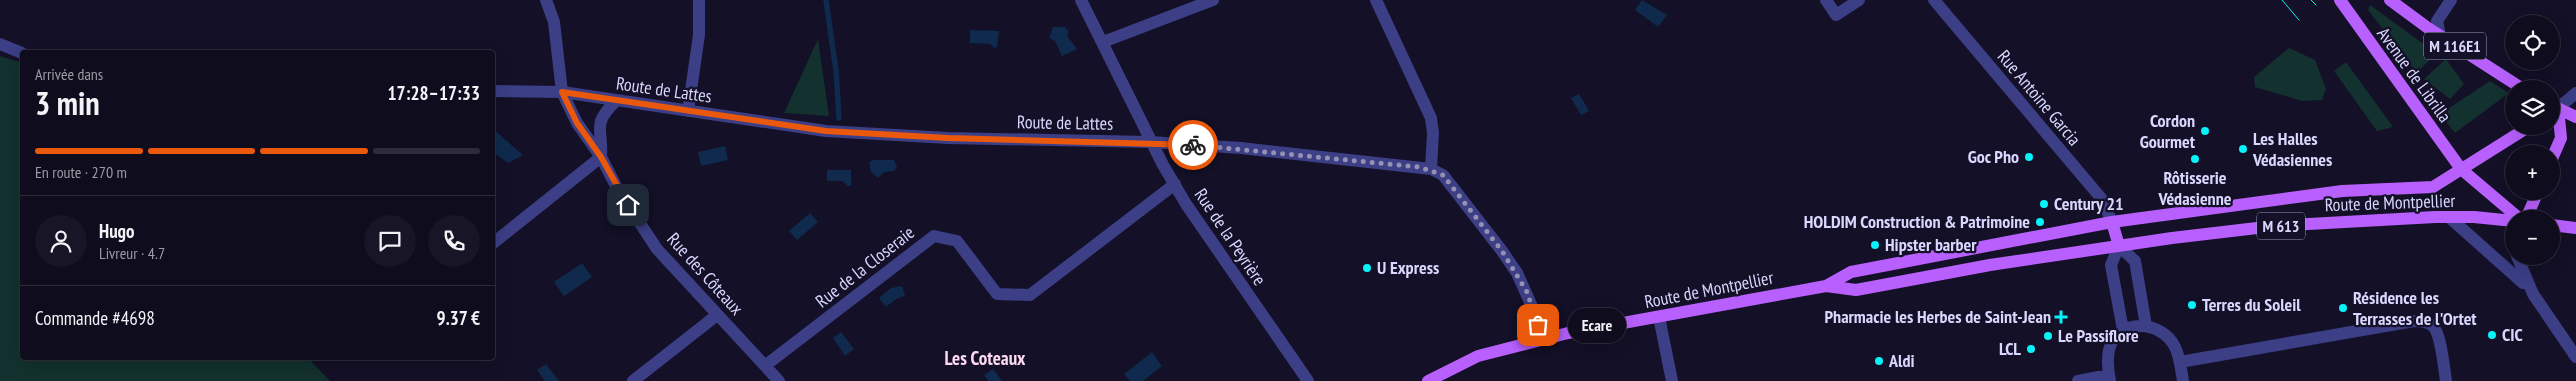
<!DOCTYPE html>
<html lang="fr">
<meta charset="utf-8">
<style>
:root{--surface:#0e0c1d;--page:#171526;--text:#f1f3f6;--muted:#9b9ba4;--line:#2e2c3b;--accent:#ea580c}
body{margin:0;font-family:"PT Sans Narrow",sans-serif;background:var(--page);color:var(--text);height:100vh;display:flex;flex-direction:column;font-size:19px;white-space:nowrap}
*{box-sizing:border-box;margin:0}
p{font-size:16px;color:var(--muted)}
.icon{flex:none;width:28px;height:28px;fill:none;stroke:currentColor;stroke-width:2;stroke-linecap:round;stroke-linejoin:round}
.map{position:relative;flex:1;overflow:hidden}
.panel{position:absolute;left:20px;top:50px;width:475px;height:310px;display:flex;flex-direction:column;background:var(--surface);border-radius:5px;box-shadow:0 5px 20px #0002,0 0 0 1px var(--line)}
.panel>*{flex:none}
.buttons{position:absolute;left:2505px;top:15px;display:grid;gap:10px}
.buttons a{display:grid;place-items:center;width:55px;height:55px;border-radius:50%;background:var(--surface);box-shadow:0 5px 20px #0002,0 0 0 1px var(--line);font-size:25px}
.pin{position:absolute;display:grid;place-items:center;width:42px;height:42px;color:#fff;margin:-21px;border-radius:10px;box-shadow:0 2px 8px #0006}
.courier{position:absolute;display:grid;place-items:center;width:50px;height:50px;margin:-25px;border:4px solid #ea580c;border-radius:50%;background:#fff;color:#222;box-shadow:0 1px 6px #0007}
.bubble{position:absolute;height:35px;border-radius:18px;background:var(--surface);box-shadow:0 5px 20px #0002,0 0 0 1px var(--line);font-size:16px;font-weight:800;line-height:35px;text-align:center}
.overview em{font-style:normal;font-weight:800}
.overview div{display:flex;flex-direction:column-reverse}
.overview{display:flex;align-items:center;justify-content:space-between;height:85px;padding:0 15px}
h1{font-size:32px;font-weight:800;line-height:38px}
.bar{display:grid;grid-template-columns:repeat(4,1fr);gap:8px 5px;align-content:center;height:60px;padding:0 15px}
.bar i{height:6px;border-radius:4px;background:var(--line)}
.bar .on{background:var(--accent)}
.bar p{grid-column:span 4}
.line{display:flex;align-items:center;gap:12px;padding:0 15px;border-top:1px solid var(--line)}
.line div{flex:1}
.round{display:grid;place-items:center;flex:none;width:52px;height:52px;border-radius:26px;background:var(--page)}
.map>svg:first-child{display:block}
.green{fill:#13312e}
.water{fill:#0f2a4c}
.lines{fill:none;stroke-linecap:round;stroke-linejoin:round}
.stream{stroke:#0f2a4c;stroke-width:5.5}
.minor{stroke:#3c3e86;stroke-width:12}
.major{stroke:#b860fd;stroke-width:12}
.tram{stroke:#06f3fb;stroke-width:1}
.done{stroke:#9491b3;stroke-width:5;stroke-dasharray:0 9}
.route{stroke:#ea580c;stroke-width:6}
.poi-dot{fill:#06f3fb;stroke:#131027;stroke-width:2}
.labels{text-anchor:middle;stroke-width:4.5;stroke-linejoin:round;paint-order:stroke}
.shield{fill:#131027;stroke:#9e9bbe;stroke-width:1}
.shield-label{font-size:16px;font-weight:bold;fill:#d9d7fe}
.street-label{font-size:18px;fill:#d9d7fe;stroke:#131027}
.poi-label{font-size:18px;font-weight:bold;fill:#d9d7fe;stroke:#131027;text-anchor:start}
.neighbourhood-label{font-size:19px;font-weight:bold;fill:#fed9f3;stroke:#131027}
</style>
<div class="map">
<svg width="2576" height="381" viewBox="0 0 2576 381">
<rect width="100%" height="100%" fill="#131027"/>
<path class="green" d="M 2370,5 L 2436,53 L 2417,73 L 2368,10 Z
M 818,39 L 829,116 L 784,113 Z
M 2289,48 L 2315,60 L 2326,89 L 2322,100 L 2302,101 L 2255,87 L 2254,77 Z
M 0,56 L 22,63 L 22,358 L 308,358 L 330,381 L 0,381 Z
M 2446,59 L 2464,84 L 2450,99 L 2424,79 Z
M 2346,62 L 2393,127 L 2377,131 L 2334,71 Z
M 2490,81 L 2509,93 L 2455,133 L 2440,114 Z"/>
<path class="water" d="M 1642,0 L 1667,15 L 1658,27 L 1635,10 Z
M 1065,27 L 1069,32 L 1067,36 L 1077,49 L 1062,56 L 1055,41 L 1049,38 L 1053,27 Z
M 970,30 L 999,31 L 997,47 L 994,48 L 990,44 L 970,43 Z
M 1579,94 L 1589,111 L 1581,115 L 1571,98 Z
M 493,129 L 523,155 L 508,163 L 493,152 Z
M 725,146 L 728,160 L 701,166 L 698,152 Z
M 874,160 L 894,160 L 897,167 L 894,171 L 884,172 L 878,178 L 871,172 L 869,162 Z
M 827,170 L 851,170 L 851,186 L 847,186 L 843,181 L 827,181 Z
M 810,213 L 818,222 L 797,240 L 789,231 Z
M 582,263 L 592,277 L 564,296 L 554,282 Z
M 902,286 L 905,296 L 896,299 L 886,307 L 879,298 L 891,288 Z
M 841,332 L 854,349 L 845,356 L 833,338 Z
M 1152,352 L 1162,366 L 1143,381 L 1130,381 L 1124,374 Z
M 546,364 L 559,381 L 545,381 L 537,370 Z
M 993,369 L 1002,381 L 988,381 L 984,375 Z"/>
<g class="lines">
<path class="stream" d="M 826,0 L 836,71 L 839,118"/>
<path class="minor" d="M 546,0 L 554,22 L 562,92 L 577,123 L 601,157 L 618,190 L 657,249 L 779,381
M 1081,0 L 1163,165 L 1186,204 L 1308,381
M 1376,0 L 1431,118 L 1433,133 L 1431,169
M 1826,0 L 1836,15 L 1859,0
M 1934,0 L 2101,198 L 2112,222
M 2440,36 L 2437,21 L 2451,0
M 1103,42 L 1213,0
M 0,44 L 22,53
M 492,91 L 562,92 L 826,131 L 948,138 L 1151,142 L 1241,148 L 1431,169 L 1443,175 L 1502,251 L 1517,273 L 1534,311 L 1542,339
M 2558,108 L 2576,93
M 688,111 L 699,35 L 699,0
M 2450,218 L 2523,283
M 492,244 L 601,157 C 603,128 591,125 616,101
M 2517,256 L 2533,294 L 2576,357
M 1659,317 L 1672,381
M 2123,330 L 2111,265 L 2119,246 L 2135,261 L 2146,326
M 2180,362 L 2414,321 C 2420,321 2427,321 2433,326 C 2441,334 2444,368 2446,381
M 766,365 L 934,236 L 957,241 L 997,294 L 1030,295 L 1175,184
M 633,381 L 717,315
M 2078,381 L 2109,375
M 2110,381 C 2108,371 2107,360 2109,350 C 2117,317 2162,320 2175,347 C 2180,357 2181,370 2183,381"/>
<path class="major" d="M 2340,0 L 2461,169 L 2520,219
M 2390,0 L 2428,28 L 2523,89
M 2553,106 L 2576,117
M 2551,161 L 2561,138 L 2558,108
M 2526,219 L 2538,191
M 2112,222 L 2119,246
M 2551,225 L 2576,228
M 1826,286 L 1851,272 L 2112,222 L 2342,191 L 2433,187 L 2530,126
M 1428,381 L 1478,356 L 1568,333 L 1826,286 L 1856,290 L 1990,265 L 2172,238 L 2274,226 L 2435,217 L 2474,217 L 2514,221"/>
<path class="tram" d="M 2282,0 L 2299,20
M 2311,0 L 2316,5"/>
</g>
<g class="lines">
<path class="done" d="M 1193,145 L 1419,167 L 1443,175 L 1502,251 L 1527,292 L 1538,325"/>
<path class="route" d="M 628,205 L 601,157 L 577,123 L 562,92 L 826,131 L 948,138 L 1193,145"/>
</g>
<g class="poi-dot">
<circle cx="2205" cy="131" r="5"/>
<circle cx="2243" cy="149" r="5"/>
<circle cx="2029" cy="157" r="5"/>
<circle cx="2195" cy="159" r="5"/>
<circle cx="2044" cy="204" r="5"/>
<circle cx="2040" cy="222" r="5"/>
<circle cx="1875" cy="245" r="5"/>
<circle cx="1367" cy="268" r="5"/>
<circle cx="2192" cy="305" r="5"/>
<circle cx="2343" cy="308" r="5"/>
<path d="M2058.5 309.5h5v5h5v5h-5v5h-5v-5h-5v-5h5z"/>
<circle cx="2492" cy="335" r="5"/>
<circle cx="2048" cy="336" r="5"/>
<circle cx="2031" cy="349" r="5"/>
<circle cx="1879" cy="361" r="5"/>
</g>
<g class="labels">
<g class="shield">
<rect x="2424" y="32.5" width="62" height="27" rx="4"/>
<rect x="2257" y="212.5" width="48" height="27" rx="4"/>
</g>
<g class="shield-label">
<text x="2455" y="52">M 116E1</text>
<text x="2281" y="232">M 613</text>
</g>
<g class="street-label">
<text transform="translate(2414 75) rotate(54)" y="6">Avenue de Librilla</text>
<text transform="translate(664 90) rotate(8)" y="6">Route de Lattes</text>
<text transform="translate(2039 98) rotate(50)" y="6">Rue Antoine Garcia</text>
<text transform="translate(1065 123) rotate(1)" y="6">Route de Lattes</text>
<text transform="translate(2390 203) rotate(-2)" y="6">Route de Montpellier</text>
<text transform="translate(1230 237) rotate(56)" y="6">Rue de la Peyrière</text>
<text transform="translate(865 267) rotate(-38)" y="6">Rue de la Closeraie</text>
<text transform="translate(705 274) rotate(48)" y="6">Rue des Côteaux</text>
<text transform="translate(1709 290) rotate(-11)" y="6">Route de Montpellier</text>
</g>
<g class="poi-label">
<text x="2195" y="127" text-anchor="end">Cordon<tspan x="2195" dy="21">Gourmet</tspan></text>
<text x="2253" y="145">Les Halles<tspan x="2253" dy="21">Védasiennes</tspan></text>
<text x="2019" y="163" text-anchor="end">Goc Pho</text>
<text x="2195" y="184" text-anchor="middle">Rôtisserie<tspan x="2195" dy="21">Védasienne</tspan></text>
<text x="2054" y="210">Century 21</text>
<text x="2030" y="228" text-anchor="end">HOLDIM Construction &amp; Patrimoine</text>
<text x="1885" y="251">Hipster barber</text>
<text x="1377" y="274">U Express</text>
<text x="2353" y="304">Résidence les<tspan x="2353" dy="21">Terrasses de l'Ortet</tspan></text>
<text x="2202" y="311">Terres du Soleil</text>
<text x="2051" y="323" text-anchor="end">Pharmacie les Herbes de Saint-Jean</text>
<text x="2502" y="341">CIC</text>
<text x="2058" y="342">Le Passiflore</text>
<text x="2021" y="355" text-anchor="end">LCL</text>
<text x="1889" y="367">Aldi</text>
</g>
<g class="neighbourhood-label">
<text x="985" y="365">Les Coteaux</text>
</g>
</g>
</svg>
<div class="buttons">
<a><svg class="icon" aria-label="locate" viewBox="0 0 24 24"><circle cx="12" cy="12" r="6"/><path d="M12 2v4M12 18v4M2 12h4M18 12h4"/></svg></a>
<a><svg class="icon" aria-label="layers" viewBox="0 0 24 24"><path d="M12 4l9 5-9 5-9-5zM3 14l9 5 9-5"/></svg></a>
<a>+</a>
<a>−</a>
</div>
<div class="pin" style="left:1538px;top:325px;background:#ea580c"><svg class="icon" aria-label="bag" viewBox="0 0 24 24"><path d="M5 8h14l-1 12H6zM9 8a3 3 0 0 1 6 0"/></svg></div>
<div class="pin" style="left:628px;top:205px;background:#1f2937"><svg class="icon" aria-label="home" viewBox="0 0 24 24"><path d="M3 11l9-7 9 7M6 9v11h12V9"/></svg></div>
<div class="courier" style="left:1193px;top:145px"><svg class="icon" aria-label="bike" viewBox="0 0 24 24"><circle cx="6" cy="16" r="4"/><circle cx="18" cy="16" r="4"/><path d="M6 16l4-8h5l3 8M10 8l3 8H6M13 5h3"/></svg></div>
<div class="bubble" style="left:1568px;top:308px;width:58px">Ecare</div>
<section class="panel">
<div class="overview"><div><h1>3 min</h1><p>Arrivée dans</p></div><em>17:28–17:33</em></div>
<div class="bar"><i class="on"></i><i class="on"></i><i class="on"></i><i></i><p>En route · 270 m</p></div>
<div class="line" style="height:90px"><a class="round"><svg class="icon" aria-label="person" viewBox="0 0 24 24"><circle cx="12" cy="8" r="4"/><path d="M4 21q1-7 8-7t8 7"/></svg></a><div><b>Hugo</b><p>Livreur · 4.7</p></div><a class="round"><svg class="icon" aria-label="chat" viewBox="0 0 24 24"><path d="M4 5h16v11H9l-5 4z"/></svg></a><a class="round"><svg class="icon" aria-label="phone" viewBox="0 0 24 24"><path d="M5 4h4l2 5-3 2q2 4 5 5l2-3 5 2v4C11 20 4 13 5 4z"/></svg></a></div>
<div class="line" style="height:65px"><div>Commande #4698</div><b>9.37 €</b></div>
</section>
</div>
